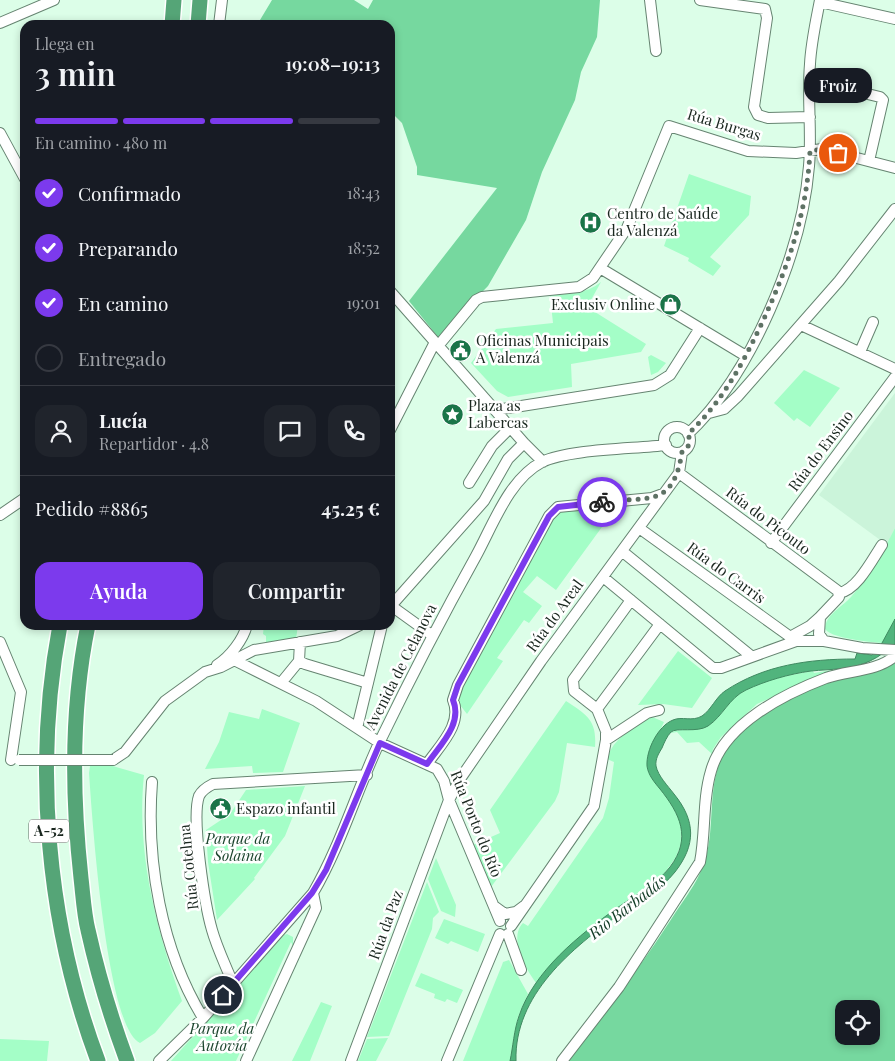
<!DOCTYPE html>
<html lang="es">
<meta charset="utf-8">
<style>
:root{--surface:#171b24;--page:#20242c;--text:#f1f3f6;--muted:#9ea1a6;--line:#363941;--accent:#7c3aed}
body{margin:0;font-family:"Playfair Display",serif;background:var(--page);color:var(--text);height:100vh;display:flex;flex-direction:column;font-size:19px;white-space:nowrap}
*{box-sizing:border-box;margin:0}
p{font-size:16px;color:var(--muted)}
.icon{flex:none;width:28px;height:28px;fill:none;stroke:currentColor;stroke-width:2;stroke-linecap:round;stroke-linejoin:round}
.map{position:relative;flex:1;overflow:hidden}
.details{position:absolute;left:20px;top:20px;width:375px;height:610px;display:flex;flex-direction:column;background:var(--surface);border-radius:15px;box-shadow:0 2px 8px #0003}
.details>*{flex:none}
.tools{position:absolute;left:835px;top:1000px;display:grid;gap:10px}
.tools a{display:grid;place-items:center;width:45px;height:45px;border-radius:10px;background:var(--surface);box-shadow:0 2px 8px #0003;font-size:25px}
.pin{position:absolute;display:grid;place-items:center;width:42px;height:42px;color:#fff;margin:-21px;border:2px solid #fff;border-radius:50%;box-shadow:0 1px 5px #0007}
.courier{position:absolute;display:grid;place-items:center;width:50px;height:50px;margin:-25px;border:4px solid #7c3aed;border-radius:50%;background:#fff;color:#222;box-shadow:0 1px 6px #0007}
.bubble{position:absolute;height:35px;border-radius:15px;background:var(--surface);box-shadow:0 2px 8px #0003;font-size:16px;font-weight:600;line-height:35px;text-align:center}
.headline em{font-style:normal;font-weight:600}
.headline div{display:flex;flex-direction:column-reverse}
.headline{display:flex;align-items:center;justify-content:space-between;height:85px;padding:0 15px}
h1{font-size:32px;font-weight:600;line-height:38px}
.bar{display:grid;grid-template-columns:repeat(4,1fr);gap:8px 5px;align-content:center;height:60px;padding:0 15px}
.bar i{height:6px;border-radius:4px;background:var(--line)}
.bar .on{background:var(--accent)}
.bar p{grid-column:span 4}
.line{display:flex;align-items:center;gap:12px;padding:0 15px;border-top:1px solid var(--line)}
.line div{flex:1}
.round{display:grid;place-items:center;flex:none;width:52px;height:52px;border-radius:15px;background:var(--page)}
ol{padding:0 15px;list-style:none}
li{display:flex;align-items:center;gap:15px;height:55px}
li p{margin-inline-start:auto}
li .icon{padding:5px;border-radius:50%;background:var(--accent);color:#fff;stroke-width:4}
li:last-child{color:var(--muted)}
li i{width:28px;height:28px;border:2px solid var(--line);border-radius:50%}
.action{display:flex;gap:10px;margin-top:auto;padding:10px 15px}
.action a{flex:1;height:58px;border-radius:15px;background:var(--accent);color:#fff;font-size:20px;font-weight:600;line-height:58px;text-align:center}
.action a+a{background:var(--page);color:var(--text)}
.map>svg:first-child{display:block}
.built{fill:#cbf4da}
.green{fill:#a4fec7}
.forest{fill:#76d89f;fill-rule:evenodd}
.water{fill:#51b47d;stroke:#408a61}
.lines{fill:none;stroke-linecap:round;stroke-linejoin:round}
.minor-casing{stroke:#668471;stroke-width:12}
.highway-casing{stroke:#fff;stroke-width:18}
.minor{stroke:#fff;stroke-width:10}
.highway{stroke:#55a577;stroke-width:15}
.minor-bridge-casing{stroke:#668471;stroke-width:12;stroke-linecap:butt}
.minor-bridge{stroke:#fff;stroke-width:10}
.done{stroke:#5e7265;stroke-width:5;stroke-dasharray:0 9}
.route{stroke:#7c3aed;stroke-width:6}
.labels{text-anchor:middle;stroke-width:5;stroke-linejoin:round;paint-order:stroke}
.shield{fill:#fff;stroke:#5f6862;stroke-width:1}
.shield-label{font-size:14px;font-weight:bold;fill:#1a271f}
.street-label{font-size:15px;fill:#1a271f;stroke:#fff}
.poi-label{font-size:15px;fill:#1a271f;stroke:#fff;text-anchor:start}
.park-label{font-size:15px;font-style:italic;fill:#1c452e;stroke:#fff}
.water-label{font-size:16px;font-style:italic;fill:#113b25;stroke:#fff}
</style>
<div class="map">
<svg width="895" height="1061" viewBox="0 0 895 1061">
<rect width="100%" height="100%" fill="#dcfee8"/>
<path class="built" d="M 895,393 L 895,528 L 887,545 L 819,495 Z"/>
<path class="green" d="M 689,174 L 751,196 L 749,215 L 710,257 L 721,266 L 713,276 L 688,261 L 689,258 L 664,246 Z
M 601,282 L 587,307 L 646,344 L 641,352 L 571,364 L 572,387 L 508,397 L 497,391 L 471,363 L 496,329 L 553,323 L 550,295 C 569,294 586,294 601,282 Z
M 651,355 L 666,363 L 658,372 L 651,375 L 648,357 Z
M 804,370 L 840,388 L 810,427 L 797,418 L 794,421 L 774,403 Z
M 592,503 L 610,516 L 556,590 L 537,576 L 523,592 L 542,606 L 529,623 L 524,620 L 497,658 L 503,661 L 467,714 L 456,700 L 558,507 Z
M 895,528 L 895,644 C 881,643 833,640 825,629 C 825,615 842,607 851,597 C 869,576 883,552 895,528 Z
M 264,625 L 298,625 L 296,639 L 266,644 L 266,636 L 263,634 Z
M 678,651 L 712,678 L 692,708 L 663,704 L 638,705 Z
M 832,670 L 757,704 L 721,737 L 713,749 L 712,754 L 699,742 L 687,743 L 677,732 L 671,733 C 676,728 697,731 707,726 C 718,721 725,707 733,698 C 747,683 792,674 813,671 L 814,673 Z
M 566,701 C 587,715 597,720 595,747 L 567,743 L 559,792 L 555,801 L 491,887 L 473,845 L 500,833 L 490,810 Z
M 262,709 L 300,723 L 283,772 L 253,773 L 252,766 L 205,769 L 219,742 L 229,712 L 259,719 Z
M 650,716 L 664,722 L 648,756 L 681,823 L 681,844 L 676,857 L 664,874 L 592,926 L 548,969 L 537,984 C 526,970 508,938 523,923 L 528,926 L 603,818 L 609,798 L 614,762 L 607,759 C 613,738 633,728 650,716 Z
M 109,765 L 144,775 C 136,852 156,929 182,1001 L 155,1033 L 140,1043 C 106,1028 92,815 89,773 L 90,766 Z
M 305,786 L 285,836 L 254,878 L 255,879 L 217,920 L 208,862 L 206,830 L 230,814 L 246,790 Z
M 436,858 L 456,905 L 455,917 L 441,911 L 428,879 Z
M 427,882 L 439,912 L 433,918 L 432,929 L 389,1036 L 367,1037 Z
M 444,919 L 485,934 L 478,952 L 451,941 L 448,944 L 435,938 Z
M 287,934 L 293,937 L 293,946 L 291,942 L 236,1061 L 171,1061 L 284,935 Z
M 509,960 L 528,994 L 518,1017 L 510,1061 L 463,1061 L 502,965 L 503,962 Z
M 421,973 L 463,990 L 457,1003 L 447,999 L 445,1002 L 434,998 L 435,994 L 415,986 Z
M 321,1002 L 332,1006 L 310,1061 L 292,1061 Z
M 388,1038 L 376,1061 L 358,1061 L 367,1039 Z
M 0,1039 L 49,1041 L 47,1061 L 0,1061 Z"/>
<path class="forest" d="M 272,0 L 354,0 L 368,9 L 373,0 L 600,0 L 597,37 L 581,72 L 575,100 L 542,172 L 526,220 L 488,286 L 438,337 L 409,301 L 497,188 L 417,175 L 417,167 L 402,123 L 390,111 L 390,25 L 257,25 Z
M 895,663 L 895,1061 L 567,1061 C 604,1014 640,968 672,918 C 681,903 693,889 700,873 C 722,829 698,774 738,733 C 758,713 813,686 841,678 C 860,674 878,673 895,663 ZM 844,1009 L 871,1009 L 871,1036 L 844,1036 Z"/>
<path class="water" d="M 895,619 L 895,644 C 887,650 879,657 870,661 C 851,670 831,669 811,671 C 789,674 765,681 746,690 C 729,698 723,716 708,726 C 697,733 677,727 671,732 C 667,736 664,743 662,748 C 659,753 655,759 656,766 C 658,776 668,786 674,794 C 696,821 696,845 675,872 C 661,890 639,900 621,913 C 572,948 514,995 516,1061 L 510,1061 C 513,1047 514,1030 519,1016 C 534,971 579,935 617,908 C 634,896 657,884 670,867 C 692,838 680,814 660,789 C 655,783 648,775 647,766 C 646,750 658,726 673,720 C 682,716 692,722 702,716 C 711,710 716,697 725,691 C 764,665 809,659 855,659 L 857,653 L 872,655 L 882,643 Z"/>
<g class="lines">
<defs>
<path id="minor" d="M 650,0 L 656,51
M 700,0 L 765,9 L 767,18 L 754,107 L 758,115 L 768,118 L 810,117
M 820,2 L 895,19
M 0,23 L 54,0
M 219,25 L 222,0
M 810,80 L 880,97 L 883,100 L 869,161
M 0,133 L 25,179
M 600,268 L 746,356
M 390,291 L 524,443 L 543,462
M 801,325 L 895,369
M 438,346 L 476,300 L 482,297 L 579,287 L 593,278 L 627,228 L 669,126 L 748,151 L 796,153 L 822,149 L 895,168
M 860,352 L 873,322
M 496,410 L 654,385 L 670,375 L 700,328
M 709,413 L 724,409 L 738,396 L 839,281 L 895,209
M664 440a13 13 0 1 1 26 0a13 13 0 1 1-26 0Z
M 390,430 L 435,342
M 688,434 C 752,373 802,253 809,166 C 812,132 807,98 810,64 C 811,43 816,21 820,0
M 679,473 L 838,591 L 839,597 L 820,617 L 819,634 L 824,641
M 469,483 L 492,446 L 511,427
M 0,515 L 25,498
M 639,528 L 796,641
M 771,543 L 895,377
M 623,552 L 751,656
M 603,577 L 713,668 L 721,668 L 796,641 L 824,641 L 862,648 L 895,650
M 839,593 C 857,590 872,560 882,545
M 390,605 L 433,636
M 390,607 L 484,501 L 508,459 L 524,443
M 790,637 L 810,626 L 820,617
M 0,642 L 21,692 L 11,760
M 300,642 L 299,661 L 305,664 L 368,683
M 236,661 L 316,701 L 380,743 L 437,769 L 444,781 L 449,800 L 500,921
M 217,665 C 230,657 243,640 247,625
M 281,683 L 299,661
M 597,709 L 574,691 L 573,680 L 631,600
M 357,728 L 382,625
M 606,740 L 647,713 L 659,710
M 113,760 L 125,752 L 165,701 L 205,672 L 221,667 L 254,650 L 337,636 L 360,625
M 427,764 C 440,745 463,724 453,700 L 458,685 L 549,516 L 558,507 L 652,498 L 663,494
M 152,782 C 146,861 161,949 203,1018
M 494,906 L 505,914 L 516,912 L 524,906
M 511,926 L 594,806 L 606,740 L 606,731 L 597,709 L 660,624
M 508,934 L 521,970
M 233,984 C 226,966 217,948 212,930 C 205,906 191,818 199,796 C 202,790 207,787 213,784 L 367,775
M 159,1061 L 203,1018 L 313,893 C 341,845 356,792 380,741 C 410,679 442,617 476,556 C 493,525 509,479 542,462 C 569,449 634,449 666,445
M 246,1061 L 316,908 L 313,893
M 351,1061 L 449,800 L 460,779 L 541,661 L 679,473 L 682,452
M 447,1061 L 500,934
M 562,1061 L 619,987 L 700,862 C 706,832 702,801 711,771 C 724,724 784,694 826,678 C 849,670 876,672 895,656"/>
<path id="highway" d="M 172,25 L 174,0
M 198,25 L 200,0
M 60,625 C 33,768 47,925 98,1061
M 88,625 C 71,707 72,795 81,878 C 83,895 84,914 88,930 C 98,975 111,1018 127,1061"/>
</defs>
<use href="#minor" class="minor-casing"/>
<use href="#highway" class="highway-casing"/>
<use href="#minor" class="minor"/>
<use href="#highway" class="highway"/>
<defs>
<path id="minor-bridge" d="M 19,760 L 113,760"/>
</defs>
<use href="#minor-bridge" class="minor-bridge-casing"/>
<use href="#minor-bridge" class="minor-bridge"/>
</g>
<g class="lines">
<path class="done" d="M 602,502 C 648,496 673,509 682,452 C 689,448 691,442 688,434 C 722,402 742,365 762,323 C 788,267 807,213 810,151 L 822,149 L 838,153"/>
<path class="route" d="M 223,995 L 312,893 L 326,870 L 380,743 L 427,764 C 440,745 463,724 453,700 L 458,685 L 549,516 L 558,507 L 602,502"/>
</g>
<defs>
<symbol id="hospital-disc" viewBox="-11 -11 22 22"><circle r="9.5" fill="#1a7448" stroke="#fff"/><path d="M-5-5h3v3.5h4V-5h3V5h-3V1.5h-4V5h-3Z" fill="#fff"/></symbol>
<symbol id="shop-disc" viewBox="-11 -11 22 22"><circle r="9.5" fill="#1a7448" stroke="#fff"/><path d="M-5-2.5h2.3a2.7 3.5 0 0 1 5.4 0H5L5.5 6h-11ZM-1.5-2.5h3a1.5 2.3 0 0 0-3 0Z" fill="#fff"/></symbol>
<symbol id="civic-disc" viewBox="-11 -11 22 22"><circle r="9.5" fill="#1a7448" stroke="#fff"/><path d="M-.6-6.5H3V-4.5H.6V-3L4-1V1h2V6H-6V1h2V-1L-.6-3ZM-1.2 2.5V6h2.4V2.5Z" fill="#fff"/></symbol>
<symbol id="sight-disc" viewBox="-11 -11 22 22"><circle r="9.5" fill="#1a7448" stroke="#fff"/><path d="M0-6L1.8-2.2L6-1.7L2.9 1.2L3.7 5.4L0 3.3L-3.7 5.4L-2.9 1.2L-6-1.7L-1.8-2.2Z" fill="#fff"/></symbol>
</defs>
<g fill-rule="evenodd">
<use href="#hospital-disc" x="578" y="210" width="25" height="25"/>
<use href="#shop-disc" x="658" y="292" width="25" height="25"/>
<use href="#civic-disc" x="448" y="338" width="25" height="25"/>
<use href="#sight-disc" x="440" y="402" width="25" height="25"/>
<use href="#civic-disc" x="208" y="796" width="25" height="25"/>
</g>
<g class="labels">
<rect class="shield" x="29" y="819.5" width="40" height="23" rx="4"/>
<g class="shield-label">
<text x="49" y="836">A-52</text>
</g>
<g class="street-label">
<text transform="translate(724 125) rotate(17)" y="5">Rúa Burgas</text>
<text transform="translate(821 451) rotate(-53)" y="5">Rúa do Ensino</text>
<text transform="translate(768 521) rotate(37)" y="5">Rúa do Picouto</text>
<text transform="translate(726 573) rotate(36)" y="5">Rúa do Carris</text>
<text transform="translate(555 616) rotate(-54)" y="5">Rúa do Areal</text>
<text transform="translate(401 667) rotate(-63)" y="5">Avenida de Celanova</text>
<text transform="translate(476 824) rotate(68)" y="5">Rúa Porto do Río</text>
<text transform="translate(189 867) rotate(-96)" y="5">Rúa Cotelma</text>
<text transform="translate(386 925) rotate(-70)" y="5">Rúa da Paz</text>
</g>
<g class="poi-label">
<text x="607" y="219">Centro de Saúde<tspan x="607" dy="17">da Valenzá</tspan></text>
<text x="655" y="310" text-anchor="end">Exclusiv Online</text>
<text x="476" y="346">Oficinas Municipais<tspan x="476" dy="17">A Valenzá</tspan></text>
<text x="468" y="411">Plaza as<tspan x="468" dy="17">Labercas</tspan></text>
<text x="236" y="814">Espazo infantil</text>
</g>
<g class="park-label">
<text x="238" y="844">Parque da<tspan x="238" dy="17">Solaina</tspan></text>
<text x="222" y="1034">Parque da<tspan x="222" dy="17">Autovía</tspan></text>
</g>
<g class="water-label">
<text transform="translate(627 907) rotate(-38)" y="6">Rio Barbadás</text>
</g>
</g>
</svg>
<div class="tools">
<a><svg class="icon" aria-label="locate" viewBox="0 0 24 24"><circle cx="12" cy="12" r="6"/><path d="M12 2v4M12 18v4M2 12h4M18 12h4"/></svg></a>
</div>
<div class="pin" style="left:838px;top:153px;background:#ea580c"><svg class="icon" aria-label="bag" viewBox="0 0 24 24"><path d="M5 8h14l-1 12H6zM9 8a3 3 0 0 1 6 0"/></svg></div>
<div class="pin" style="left:223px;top:995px;background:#1f2937"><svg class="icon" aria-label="home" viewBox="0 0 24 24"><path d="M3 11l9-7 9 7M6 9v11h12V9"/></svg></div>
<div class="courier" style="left:602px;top:502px"><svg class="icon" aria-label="bike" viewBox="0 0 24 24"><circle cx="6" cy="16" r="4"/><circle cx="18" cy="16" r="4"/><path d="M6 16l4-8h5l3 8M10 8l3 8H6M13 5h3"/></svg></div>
<div class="bubble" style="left:804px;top:68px;width:68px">Froiz</div>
<section class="details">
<div class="headline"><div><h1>3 min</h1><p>Llega en</p></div><em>19:08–19:13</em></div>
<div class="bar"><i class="on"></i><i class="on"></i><i class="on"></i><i></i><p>En camino · 480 m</p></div>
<ol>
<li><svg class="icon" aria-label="check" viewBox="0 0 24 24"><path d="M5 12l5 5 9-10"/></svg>Confirmado<p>18:43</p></li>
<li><svg class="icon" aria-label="check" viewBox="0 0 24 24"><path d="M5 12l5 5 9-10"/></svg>Preparando<p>18:52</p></li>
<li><svg class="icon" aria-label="check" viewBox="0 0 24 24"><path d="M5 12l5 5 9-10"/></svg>En camino<p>19:01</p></li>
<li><i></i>Entregado</li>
</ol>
<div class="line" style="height:90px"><a class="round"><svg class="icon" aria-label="person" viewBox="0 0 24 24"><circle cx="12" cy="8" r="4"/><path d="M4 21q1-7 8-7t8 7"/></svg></a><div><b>Lucía</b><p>Repartidor · 4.8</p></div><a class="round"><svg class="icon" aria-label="chat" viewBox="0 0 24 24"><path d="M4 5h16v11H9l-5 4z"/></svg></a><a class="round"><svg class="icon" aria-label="phone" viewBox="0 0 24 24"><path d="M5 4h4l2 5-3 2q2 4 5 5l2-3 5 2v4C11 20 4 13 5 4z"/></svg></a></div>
<div class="line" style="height:65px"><div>Pedido #8865</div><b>45.25 €</b></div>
<div class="action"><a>Ayuda</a><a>Compartir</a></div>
</section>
</div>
